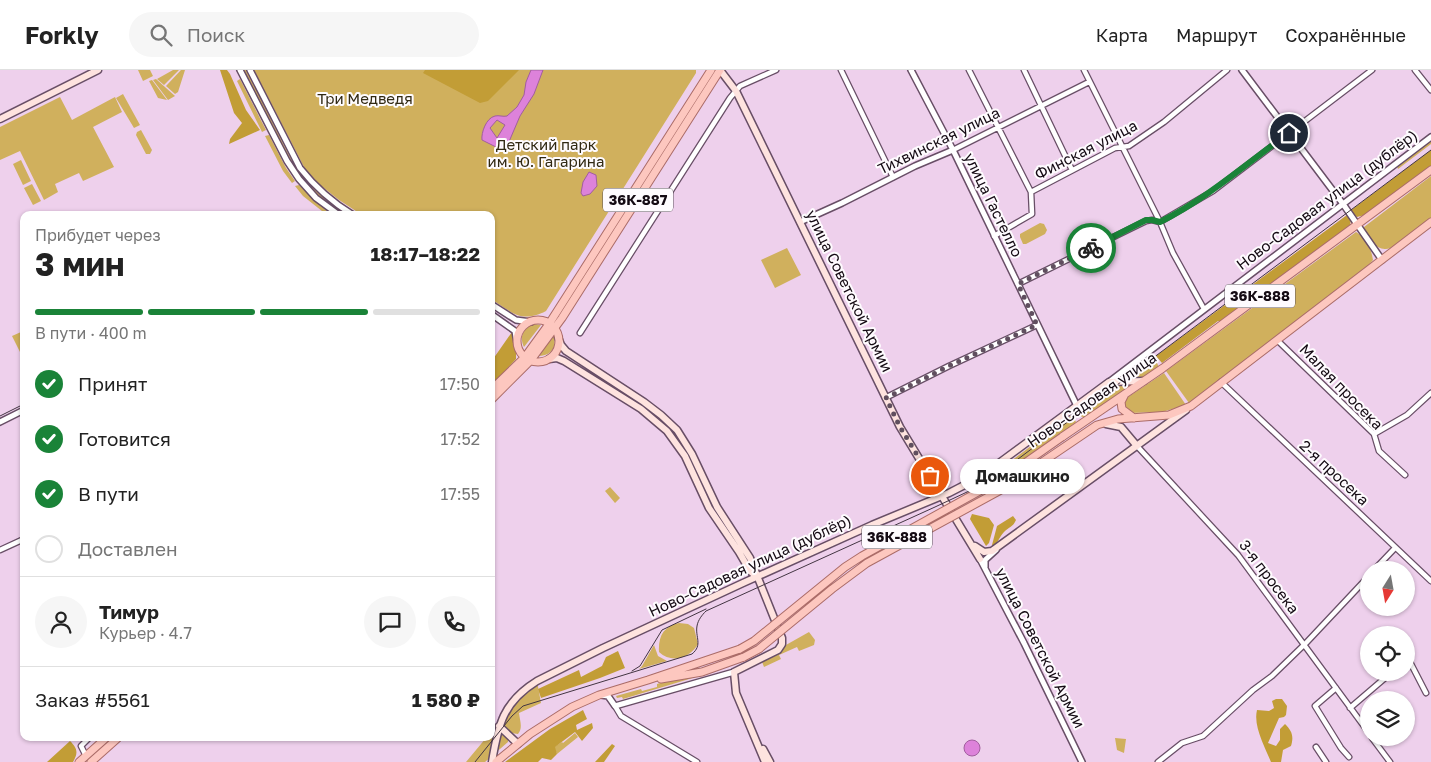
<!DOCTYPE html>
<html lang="ru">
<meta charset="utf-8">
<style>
:root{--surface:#fff;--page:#f6f6f6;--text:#222;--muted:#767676;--line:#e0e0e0;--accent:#1a8338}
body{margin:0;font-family:"Golos Text",sans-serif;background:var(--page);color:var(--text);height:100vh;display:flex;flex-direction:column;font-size:19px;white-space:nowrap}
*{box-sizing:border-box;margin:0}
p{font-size:16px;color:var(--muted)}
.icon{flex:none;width:28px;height:28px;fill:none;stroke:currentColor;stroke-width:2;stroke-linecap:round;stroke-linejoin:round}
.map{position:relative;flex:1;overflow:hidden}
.details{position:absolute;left:20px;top:141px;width:475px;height:530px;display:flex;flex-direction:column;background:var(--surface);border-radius:10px;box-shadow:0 1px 4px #0004}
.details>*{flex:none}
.needle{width:32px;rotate:191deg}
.buttons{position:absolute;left:1360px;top:491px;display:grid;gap:10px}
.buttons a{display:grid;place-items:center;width:55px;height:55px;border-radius:50%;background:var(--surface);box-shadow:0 1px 4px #0004;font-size:25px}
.pin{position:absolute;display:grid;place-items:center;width:42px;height:42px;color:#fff;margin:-21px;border:2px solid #fff;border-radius:50%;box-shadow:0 1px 5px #0007}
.courier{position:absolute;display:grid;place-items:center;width:50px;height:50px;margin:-25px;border:4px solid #1a8338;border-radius:50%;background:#fff;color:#222;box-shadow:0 1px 6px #0007}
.bubble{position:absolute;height:35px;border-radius:18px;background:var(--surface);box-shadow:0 1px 4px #0004;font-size:16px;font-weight:700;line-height:35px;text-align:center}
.head em{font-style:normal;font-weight:700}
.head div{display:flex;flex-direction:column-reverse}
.head{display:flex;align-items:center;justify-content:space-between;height:85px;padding:0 15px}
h1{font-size:32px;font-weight:700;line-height:38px}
.bar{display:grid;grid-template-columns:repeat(4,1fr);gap:8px 5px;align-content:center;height:60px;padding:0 15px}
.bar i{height:6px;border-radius:4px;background:var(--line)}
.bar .on{background:var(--accent)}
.bar p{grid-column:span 4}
.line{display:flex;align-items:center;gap:12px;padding:0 15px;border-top:1px solid var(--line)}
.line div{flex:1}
.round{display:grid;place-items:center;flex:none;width:52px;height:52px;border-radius:26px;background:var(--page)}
ol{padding:0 15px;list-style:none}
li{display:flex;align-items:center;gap:15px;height:55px}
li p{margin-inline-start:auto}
li .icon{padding:5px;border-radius:50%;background:var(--accent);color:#fff;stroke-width:4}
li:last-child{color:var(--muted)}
li i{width:28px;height:28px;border:2px solid var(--line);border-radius:50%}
header{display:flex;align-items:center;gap:30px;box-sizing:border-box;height:70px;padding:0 25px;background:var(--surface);border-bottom:1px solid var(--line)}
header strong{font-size:24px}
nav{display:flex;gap:28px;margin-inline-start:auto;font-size:18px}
.search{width:350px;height:45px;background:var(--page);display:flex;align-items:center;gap:12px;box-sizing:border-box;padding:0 18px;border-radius:28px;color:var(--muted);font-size:19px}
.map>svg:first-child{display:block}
.green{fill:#d0b05d}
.forest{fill:#c29d36}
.water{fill:#dd82da;stroke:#a15e9e;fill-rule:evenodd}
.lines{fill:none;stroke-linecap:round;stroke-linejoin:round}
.minor-casing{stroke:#684e66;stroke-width:7}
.tertiary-casing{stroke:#684e66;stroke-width:8}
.secondary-casing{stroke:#684e66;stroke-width:9}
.primary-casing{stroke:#ab6c68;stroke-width:9}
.minor{stroke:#fff;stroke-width:4.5}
.tertiary{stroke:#fff;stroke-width:5}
.secondary{stroke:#fee3df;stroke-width:6}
.primary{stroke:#fdc7bf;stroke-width:7}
.tram{stroke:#433542;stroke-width:1}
.primary-bridge-casing{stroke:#ab6c68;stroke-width:9;stroke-linecap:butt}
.primary-bridge{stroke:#fdc7bf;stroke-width:7}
.done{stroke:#604f5f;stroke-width:5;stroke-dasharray:0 9}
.route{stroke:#1a8338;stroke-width:6}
.labels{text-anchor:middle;stroke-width:4;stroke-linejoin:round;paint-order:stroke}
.shield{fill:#fefbfe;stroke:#5a525a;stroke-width:1}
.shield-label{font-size:14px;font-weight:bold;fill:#140a13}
.park-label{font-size:15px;fill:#312913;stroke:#fefbfe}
.street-label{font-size:15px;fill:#140a13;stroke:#fefbfe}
</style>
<header>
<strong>Forkly</strong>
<div class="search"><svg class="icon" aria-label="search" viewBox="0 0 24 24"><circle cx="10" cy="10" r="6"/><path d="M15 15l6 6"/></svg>Поиск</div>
<nav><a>Карта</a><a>Маршрут</a><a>Сохранённые</a></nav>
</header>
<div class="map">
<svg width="1431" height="692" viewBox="0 0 1431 692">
<rect width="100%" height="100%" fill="#eed0ec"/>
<path class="green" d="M 138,0 L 150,0 L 153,6 L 143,11 Z
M 173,0 L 179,0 L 164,15 L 157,9 Z
M 181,0 L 185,0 L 178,22 L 175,24 L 166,16 Z
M 244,0 L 246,0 L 294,95 L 312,117 L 331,135 C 293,116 263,38 244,0 Z
M 254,0 L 696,0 L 696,3 L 546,241 C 521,254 512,242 491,229 L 491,145 L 362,145 L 339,130 L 320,115 L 305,99 Z
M 156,9 L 175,26 L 168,30 L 153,10 Z
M 240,9 L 266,60 L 262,62 L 237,11 Z
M 152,10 L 167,30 L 158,28 L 149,11 Z
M 123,24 L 140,55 L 134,58 L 116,28 Z
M 60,27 L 72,50 L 115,27 L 122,42 L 93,57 L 114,97 L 83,111 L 79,103 L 55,114 L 58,122 L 44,130 L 20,81 L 0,90 L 0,57 Z
M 141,60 L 152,80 L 150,84 L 146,84 L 136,65 L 137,62 Z
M 269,65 L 286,98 L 295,111 L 292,113 L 283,101 L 265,66 Z
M 1431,71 L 1431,74 L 1398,99 L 1397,96 Z
M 21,90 L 31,111 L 23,115 L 13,94 Z
M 1431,106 L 1431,148 C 1422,155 1396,179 1386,179 C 1376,180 1370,169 1364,163 L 1364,157 Z
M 32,114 L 41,131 L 33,135 L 24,118 Z
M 299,115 L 331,145 L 327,145 L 303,126 L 295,116 Z
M 1040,153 L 1044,154 L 1047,160 L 1045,164 L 1026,174 L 1023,174 L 1020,167 L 1020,164 Z
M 1356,162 C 1367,168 1371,178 1373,190 L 1367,197 L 1189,333 L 1166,301 Z
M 787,178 L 801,205 L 775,218 L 761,190 Z
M 534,254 L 541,255 L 524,277 C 519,267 523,258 534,254 Z
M 21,262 L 24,268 L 24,283 L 21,284 L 12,266 Z
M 553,265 C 558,277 551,286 538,286 Z
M 1156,291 L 1159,297 L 1086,348 L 1080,346 L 1079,341 L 1150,293 Z
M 1164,303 L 1186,335 L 1162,342 L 1130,343 L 1123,335 L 1125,329 Z
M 1072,345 L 1076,352 L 1069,358 L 996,408 L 994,404 Z
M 610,417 L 620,428 L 615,433 L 605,421 Z
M 679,553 L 688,554 L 694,558 L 698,574 C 690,588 672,594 659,582 C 658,566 664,556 679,553 Z
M 809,562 L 815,570 L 814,575 L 799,581 L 797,577 L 779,585 L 781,589 L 764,597 L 761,589 Z
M 654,575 L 658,586 L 667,591 L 639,599 L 642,596 Z
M 715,595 L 709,603 L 623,629 L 622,627 L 617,628 L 616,626 L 641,619 L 642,621 L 657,617 L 657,614 Z
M 537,611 L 541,633 L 519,643 C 520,651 523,658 518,664 L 511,663 L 500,652 L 511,634 Z
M 492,653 L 508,667 L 508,672 L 485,692 L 466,692 L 486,668 L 491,668 Z
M 575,663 L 578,667 L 557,684 L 554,677 L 562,672 L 563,673 Z
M 1115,668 L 1126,669 L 1124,683 L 1117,680 Z"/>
<path class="forest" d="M 220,0 L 227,0 L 230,4 L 246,40 L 260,60 L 229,74 L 230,69 L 242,53 L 234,43 Z
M 425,0 L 519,0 L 488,31 L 480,33 L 423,3 Z
M 1431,80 L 1431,96 L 1365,145 L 1357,147 L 1350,141 Z
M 1347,145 L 1351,150 L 1350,155 L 1347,158 L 1221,252 L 1218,251 L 1162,293 L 1156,286 Z
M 512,262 L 516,274 L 516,289 L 491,316 L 491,292 Z
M 972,444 L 989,448 L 994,455 L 989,473 L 986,476 L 970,449 Z
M 1013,446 L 1016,450 C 1013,457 1009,457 1004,462 C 999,467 998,473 993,477 L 992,475 L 997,456 Z
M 618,581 L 625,598 L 600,608 L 541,628 L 538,619 L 579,600 L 581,607 L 602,596 L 606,587 Z
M 1276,629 L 1282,629 L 1287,636 L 1286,645 L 1284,647 L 1279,648 L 1268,673 L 1276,676 L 1280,670 L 1280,659 L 1285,654 C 1292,661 1294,666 1291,676 L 1283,680 L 1281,692 L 1271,692 C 1265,677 1253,656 1257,640 L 1269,641 L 1274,638 L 1272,631 Z
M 583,640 L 587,649 L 576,655 L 577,660 L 592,653 L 593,658 L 582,671 L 575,662 L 555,677 L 557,684 L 551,690 L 542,688 L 538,692 L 505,692 L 550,659 Z
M 70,671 C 78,679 78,683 73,692 L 47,692 Z
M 612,674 L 615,676 L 604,692 L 595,692 Z"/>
<path class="water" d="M 531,0 L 543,0 L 534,24 L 520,46 L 508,74 L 500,79 L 482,70 C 481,63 486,48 495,46 C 499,45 503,47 507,46 L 517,37 L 524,25 L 526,12 ZM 497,50 L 505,55 L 497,68 L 490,58 Z
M 589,102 L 596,105 L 597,116 L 590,124 L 583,126 L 581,123 L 583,112 Z
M964 678a8 8 0 1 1 16 0a8 8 0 1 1-16 0Z"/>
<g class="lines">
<defs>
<path id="minor" d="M 841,0 L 893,107
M 969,0 L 1031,122
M 1024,0 L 1072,100
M 1084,0 L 1160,152 L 1173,183 L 1204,239
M 1415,0 L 1431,20
M 953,80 L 1089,12
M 994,166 L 1032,144 L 1031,122 L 1115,78 L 1129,76 L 1164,52 L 1227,0
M 1018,214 L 1146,151 L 1152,150 L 1160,152 L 1213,121 L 1372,0
M 580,263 L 730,28 L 740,16 L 776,0
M 1277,270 L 1374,364 L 1379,381 L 1405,405
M 1221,312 L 1431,511
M 885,328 L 949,296 L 1037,255
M 1374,364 L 1407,345 L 1431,323
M 1137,376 L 1238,485 L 1369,663
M 0,480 L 24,469
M 1374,500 L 1395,478
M 1406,590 L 1409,590 L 1426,623
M 1336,618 L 1315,636 L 1341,678 L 1349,687
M 615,636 L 621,646 L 697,692
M 1350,638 L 1392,602
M 1372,668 L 1390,692
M 1316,677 L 1326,692
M 86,686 L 81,676 L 89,668
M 1158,692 L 1182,673 L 1203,666 L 1253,620 L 1272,606 L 1306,573 L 1369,506"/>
<path id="tertiary" d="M 240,0 L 287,91 L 299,109 L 316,128 L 339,145
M 250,0 L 300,98 C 315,117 332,132 353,145
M 911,0 L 953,80 L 1077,336
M 1242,0 L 1343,134 L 1382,190
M 800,152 L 842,133 L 915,96 L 953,80
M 491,234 L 516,250 L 531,252
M 491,244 L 515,261 L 517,273
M 1109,312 L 1431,67
M 0,352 L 24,340
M 980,489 L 1024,573 L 1082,692
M 985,497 L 985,490 L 996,480
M 601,625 L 608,626 L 615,636 L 734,602"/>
<path id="secondary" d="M 720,0 L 736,21 L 900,357 L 980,489
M 0,49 L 98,0
M 558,267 L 561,275 L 566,281 L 644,332 L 661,345 L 677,360 L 692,384 L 717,437 L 750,488 L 782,568 L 782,574 L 778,580 L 734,602 L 736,623 L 765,692
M 549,289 L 557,288 L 564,291 L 641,339 L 667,361 L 685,386 L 709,438 L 739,482 L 750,501 L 757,507
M 1106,354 L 1121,357 L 1137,376
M 975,476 L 984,482 L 992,481 L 1186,340
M 499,656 L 518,674
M 763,679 L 770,692
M 492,692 C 498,655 503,632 537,611 L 603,578 L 743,513 L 872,455 L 949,423 L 980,407 L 1109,312 L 1144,311"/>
<path id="primary" d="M517 271a21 21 0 1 1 42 0a21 21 0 1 1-42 0Z
M 491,320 L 525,287 L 549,254 L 711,0
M 1124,326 L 1121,332 L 1122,339 L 1134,348
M 491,330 L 531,290 L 562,248 L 720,0
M 1062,367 L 1163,298 L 1431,100
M 1035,397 L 1097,355 L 1118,349 L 1169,345 L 1191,336 L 1431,152
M 661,609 L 702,602 L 744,587
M 79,692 L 106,668
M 91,692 L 118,668
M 496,692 L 530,664 L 572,637 L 599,625 L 648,610 L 740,579"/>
</defs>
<use href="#minor" class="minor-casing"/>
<use href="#tertiary" class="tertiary-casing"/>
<use href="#secondary" class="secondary-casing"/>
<use href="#primary" class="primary-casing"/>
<use href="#minor" class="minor"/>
<use href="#tertiary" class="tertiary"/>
<use href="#secondary" class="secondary"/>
<use href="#primary" class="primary"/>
<path class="tram" d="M 0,346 L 24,334
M 632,601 L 640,596 L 662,560 L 706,539
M 475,692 L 512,646 L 523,636 L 692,584 C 703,575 695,567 697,556 C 698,550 702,545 706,541 L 935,437 L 982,415 L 994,407 L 1431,80"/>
<defs>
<path id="primary-bridge" d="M 740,579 L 754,571 L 845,497 L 862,486 L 1005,407 L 1062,367
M 744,587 L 759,579 L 832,519 L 867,493 L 1010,415 L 1035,397"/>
</defs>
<use href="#primary-bridge" class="primary-bridge-casing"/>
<use href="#primary-bridge" class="primary-bridge"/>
</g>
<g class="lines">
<path class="done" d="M 930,406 L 900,357 L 886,328 L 949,296 L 1037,255 L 1018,214 L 1091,178"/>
<path class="route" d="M 1091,178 L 1146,150 L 1152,150 L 1160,152 C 1208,128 1247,93 1289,63"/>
</g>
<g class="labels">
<g class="shield">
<rect x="603" y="118.5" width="70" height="23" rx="4"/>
<rect x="1225" y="214.5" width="70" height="23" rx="4"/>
<rect x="862" y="455.5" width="70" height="23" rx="4"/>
</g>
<g class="shield-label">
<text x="638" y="135">36К-887</text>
<text x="1260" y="231">36К-888</text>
<text x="897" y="472">36К-888</text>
</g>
<g class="park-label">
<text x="365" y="34">Три Медведя</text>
<text x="546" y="80">Детский парк<tspan x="546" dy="17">им. Ю. Гагарина</tspan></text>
</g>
<g class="street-label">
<text transform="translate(939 71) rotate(-26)" y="5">Тихвинская улица</text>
<text transform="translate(1086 80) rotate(-27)" y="5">Финская улица</text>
<text transform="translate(1327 130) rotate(-37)" y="5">Ново-Садовая улица (дублёр)</text>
<text transform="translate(993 135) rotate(64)" y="5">улица Гастелло</text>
<text transform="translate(849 221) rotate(64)" y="5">улица Советской Армии</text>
<text transform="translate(1341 317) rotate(46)" y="5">Малая просека</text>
<text transform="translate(1092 330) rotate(-35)" y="5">Ново-Садовая улица</text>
<text transform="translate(1334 403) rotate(43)" y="5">2-я просека</text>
<text transform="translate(750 496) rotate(-25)" y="5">Ново-Садовая улица (дублёр)</text>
<text transform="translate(1269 507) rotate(53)" y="5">3-я просека</text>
<text transform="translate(1040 578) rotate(63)" y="5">улица Советской Армии</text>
</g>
</g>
</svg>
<div class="buttons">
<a><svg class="needle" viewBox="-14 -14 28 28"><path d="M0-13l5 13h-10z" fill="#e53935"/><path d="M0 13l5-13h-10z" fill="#767676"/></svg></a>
<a><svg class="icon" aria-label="locate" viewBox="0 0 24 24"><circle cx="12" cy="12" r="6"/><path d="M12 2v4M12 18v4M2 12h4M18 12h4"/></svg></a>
<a><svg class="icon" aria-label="layers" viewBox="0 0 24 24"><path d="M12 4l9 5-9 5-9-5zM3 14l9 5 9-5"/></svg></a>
</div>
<div class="pin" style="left:930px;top:406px;background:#ea580c"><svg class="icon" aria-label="bag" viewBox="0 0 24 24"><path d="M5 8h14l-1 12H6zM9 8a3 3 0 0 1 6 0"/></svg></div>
<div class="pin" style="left:1289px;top:63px;background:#1f2937"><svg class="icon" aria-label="home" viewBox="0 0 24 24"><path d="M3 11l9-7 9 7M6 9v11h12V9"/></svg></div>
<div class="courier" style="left:1091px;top:178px"><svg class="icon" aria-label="bike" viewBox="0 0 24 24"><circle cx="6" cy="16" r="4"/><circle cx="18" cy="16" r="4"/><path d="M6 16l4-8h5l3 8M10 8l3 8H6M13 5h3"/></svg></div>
<div class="bubble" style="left:960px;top:389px;width:125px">Домашкино</div>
<section class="details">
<div class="head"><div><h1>3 мин</h1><p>Прибудет через</p></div><em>18:17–18:22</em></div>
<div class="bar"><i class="on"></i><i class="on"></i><i class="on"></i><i></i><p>В пути · 400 m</p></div>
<ol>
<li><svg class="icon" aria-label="check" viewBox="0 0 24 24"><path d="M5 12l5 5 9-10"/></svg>Принят<p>17:50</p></li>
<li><svg class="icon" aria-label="check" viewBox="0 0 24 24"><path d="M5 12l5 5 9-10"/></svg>Готовится<p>17:52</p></li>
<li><svg class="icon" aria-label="check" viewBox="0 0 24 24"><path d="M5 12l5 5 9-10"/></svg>В пути<p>17:55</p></li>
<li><i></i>Доставлен</li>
</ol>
<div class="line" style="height:90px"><a class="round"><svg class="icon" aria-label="person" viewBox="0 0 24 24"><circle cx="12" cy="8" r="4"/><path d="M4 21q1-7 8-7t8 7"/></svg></a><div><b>Тимур</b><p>Курьер · 4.7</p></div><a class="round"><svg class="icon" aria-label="chat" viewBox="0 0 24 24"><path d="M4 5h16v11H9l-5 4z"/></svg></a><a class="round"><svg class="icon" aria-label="phone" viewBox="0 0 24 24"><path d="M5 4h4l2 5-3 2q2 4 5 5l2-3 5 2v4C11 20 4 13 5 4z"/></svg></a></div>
<div class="line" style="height:65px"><div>Заказ #5561</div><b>1 580 ₽</b></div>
</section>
</div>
